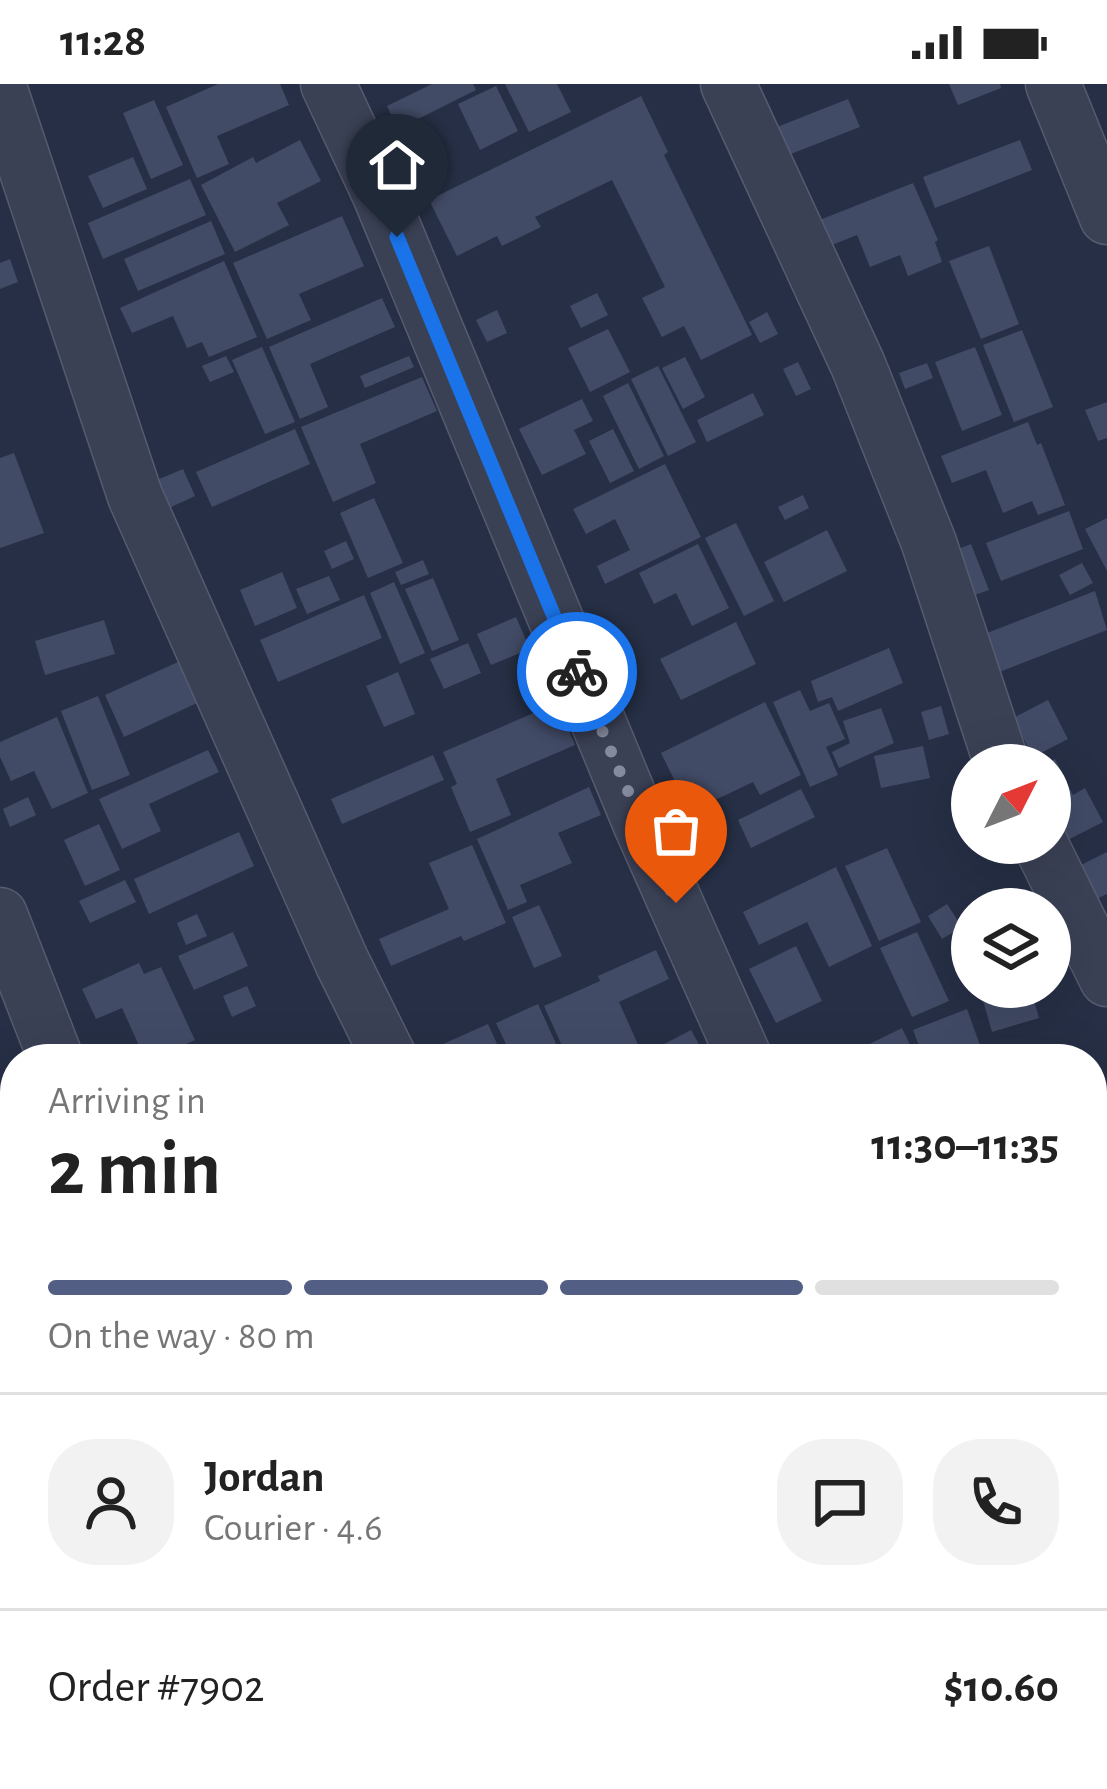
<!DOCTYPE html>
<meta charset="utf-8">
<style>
:root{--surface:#fff;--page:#f2f2f2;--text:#222;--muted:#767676;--line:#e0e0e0;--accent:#535e85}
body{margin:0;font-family:"Alegreya Sans",sans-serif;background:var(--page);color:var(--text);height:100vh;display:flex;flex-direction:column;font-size:45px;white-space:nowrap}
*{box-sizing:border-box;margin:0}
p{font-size:39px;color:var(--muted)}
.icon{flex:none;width:66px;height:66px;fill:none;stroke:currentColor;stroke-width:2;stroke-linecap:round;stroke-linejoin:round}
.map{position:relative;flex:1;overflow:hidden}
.drawer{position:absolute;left:0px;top:960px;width:1107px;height:747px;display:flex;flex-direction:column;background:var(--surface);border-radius:48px 48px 0 0;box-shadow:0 12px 48px #0002}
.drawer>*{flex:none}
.needle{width:78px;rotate:48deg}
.buttons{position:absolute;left:951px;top:660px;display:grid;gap:24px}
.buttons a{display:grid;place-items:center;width:120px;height:120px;border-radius:50%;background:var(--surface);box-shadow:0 12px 48px #0002;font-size:60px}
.pin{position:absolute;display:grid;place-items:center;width:102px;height:102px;color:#fff;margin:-123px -51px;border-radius:50% 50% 50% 0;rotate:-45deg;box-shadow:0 0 12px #0007}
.pin .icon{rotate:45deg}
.courier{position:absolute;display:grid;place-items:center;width:120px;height:120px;margin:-60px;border:9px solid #1a73e8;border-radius:50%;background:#fff;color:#222;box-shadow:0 3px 15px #0007}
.summary em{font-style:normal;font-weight:700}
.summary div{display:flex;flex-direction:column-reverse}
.summary{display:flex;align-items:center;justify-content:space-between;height:204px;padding:0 48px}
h1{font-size:78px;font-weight:700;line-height:90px}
.bar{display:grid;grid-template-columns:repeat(4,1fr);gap:18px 12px;align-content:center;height:144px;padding:0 48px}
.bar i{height:15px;border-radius:9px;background:var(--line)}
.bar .on{background:var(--accent)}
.bar p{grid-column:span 4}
.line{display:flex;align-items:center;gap:30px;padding:0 48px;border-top:3px solid var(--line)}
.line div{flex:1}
.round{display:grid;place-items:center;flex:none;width:126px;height:126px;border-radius:48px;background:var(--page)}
.status{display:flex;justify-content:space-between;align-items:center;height:84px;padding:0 60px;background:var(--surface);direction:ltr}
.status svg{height:33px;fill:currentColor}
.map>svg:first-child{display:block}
.building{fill:#424b66}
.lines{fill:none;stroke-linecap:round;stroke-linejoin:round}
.minor-casing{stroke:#565c6f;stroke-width:57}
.highway-casing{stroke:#454c5f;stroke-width:69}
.minor{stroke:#3b4155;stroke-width:54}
.highway{stroke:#7b7357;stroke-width:66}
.done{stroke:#858b9e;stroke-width:12;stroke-dasharray:0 21.6}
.route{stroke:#1a73e8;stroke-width:15}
</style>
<div class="status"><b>11:28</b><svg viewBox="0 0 49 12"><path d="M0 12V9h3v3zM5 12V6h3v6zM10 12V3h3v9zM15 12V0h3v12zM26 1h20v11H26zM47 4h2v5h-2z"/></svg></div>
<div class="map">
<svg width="1107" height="1705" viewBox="0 0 1107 1705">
<rect width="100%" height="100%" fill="#262f45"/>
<path class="building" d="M 218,0 L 280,0 L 289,21 L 217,52 L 229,80 L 197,94 L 166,23 Z
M 432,0 L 473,0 L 476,6 L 398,45 L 387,22 Z
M 505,0 L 557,0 L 571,28 L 529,48 Z
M 949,0 L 1000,0 L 1001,4 L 958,21 Z
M 496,2 L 518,47 L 480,66 L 458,20 Z
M 641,12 L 668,68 L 664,71 L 752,251 L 701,276 L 684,242 L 662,253 L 642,214 L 665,203 L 612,96 L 535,133 L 541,143 L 502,162 L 497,152 L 457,172 L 429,116 Z
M 848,15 L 860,43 L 783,73 L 772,45 Z
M 154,16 L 183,81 L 151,95 L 123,29 Z
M 300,56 L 321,97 L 277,119 L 289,141 L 235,168 L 201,101 L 253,73 L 256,79 Z
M 1020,56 L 1032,86 L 935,124 L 923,93 Z
M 133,73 L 147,105 L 103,124 L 88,92 Z
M 190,95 L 206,131 L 103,175 L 88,139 Z
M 913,99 L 938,156 L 935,158 L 942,178 L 908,192 L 900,171 L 870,183 L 857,151 L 822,165 L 812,139 Z
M 342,132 L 364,182 L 299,210 L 311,236 L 267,255 L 233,179 Z
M 211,137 L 225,170 L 138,207 L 124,175 Z
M 989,162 L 1019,240 L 981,255 L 949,177 Z
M 10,175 L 18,198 L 0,205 L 0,179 Z
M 224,177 L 257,253 L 209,273 L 202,258 L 187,264 L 173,232 L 132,249 L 120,224 Z
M 597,209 L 608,231 L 581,244 L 570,222 Z
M 382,214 L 395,243 L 310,280 L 328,323 L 300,335 L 269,263 Z
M 497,226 L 507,249 L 487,258 L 476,236 Z
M 767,228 L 778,250 L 760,259 L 749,238 Z
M 608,245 L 630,288 L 590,308 L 568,264 Z
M 1022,246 L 1053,323 L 1014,338 L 983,261 Z
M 262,263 L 295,338 L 265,350 L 232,276 Z
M 975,263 L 1002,331 L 962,347 L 935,278 Z
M 226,272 L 234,288 L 210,298 L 202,282 Z
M 409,272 L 414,283 L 365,304 L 360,292 Z
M 685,273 L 705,313 L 683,325 L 662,284 Z
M 798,278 L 811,305 L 796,312 L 783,285 Z
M 927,279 L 933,294 L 905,305 L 899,289 Z
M 658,282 L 696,358 L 668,372 L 631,295 Z
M 422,293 L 437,327 L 360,360 L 376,399 L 333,418 L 301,343 Z
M 628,299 L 664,372 L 639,385 L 603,312 Z
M 753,309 L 764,331 L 707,358 L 697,336 Z
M 582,315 L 593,337 L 574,346 L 586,370 L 542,391 L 519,345 Z
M 1107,318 L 1107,354 L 1098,357 L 1085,326 Z
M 1028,338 L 1037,361 L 1041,359 L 1065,421 L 1038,431 L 1032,417 L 1003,429 L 986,386 L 952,399 L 941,372 Z
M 295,345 L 310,380 L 212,423 L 196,388 Z
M 613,345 L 634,387 L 610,399 L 589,357 Z
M 14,369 L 44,449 L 0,464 L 0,374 Z
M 665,380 L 701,453 L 605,500 L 597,482 L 630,466 L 615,435 L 586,450 L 573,425 Z
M 183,385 L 195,412 L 169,424 L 157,396 Z
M 803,411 L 809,424 L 785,436 L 778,423 Z
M 374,414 L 403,479 L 368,494 L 340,429 Z
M 1069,427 L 1083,465 L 1001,497 L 986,459 Z
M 1107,434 L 1107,487 L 1085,445 Z
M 736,439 L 774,517 L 744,532 L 705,454 Z
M 827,446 L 847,487 L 784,518 L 764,478 Z
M 346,457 L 354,475 L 332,485 L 324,467 Z
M 698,460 L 729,524 L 692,542 L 676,509 L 654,520 L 639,489 Z
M 971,460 L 989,506 L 969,513 L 951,468 Z
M 423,476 L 429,490 L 401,501 L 395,488 Z
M 1082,479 L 1093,499 L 1070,511 L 1059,491 Z
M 282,488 L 297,524 L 255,542 L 240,506 Z
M 329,492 L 340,516 L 307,530 L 296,505 Z
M 433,494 L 459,556 L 432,567 L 405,505 Z
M 394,498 L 425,569 L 400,580 L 370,509 Z
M 1095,507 L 1107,546 L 997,589 L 982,551 Z
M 364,511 L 382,554 L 278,598 L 260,556 Z
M 516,533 L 530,565 L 491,581 L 477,550 Z
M 104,536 L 115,570 L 45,591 L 35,557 Z
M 736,538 L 756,580 L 681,616 L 660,575 Z
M 468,559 L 481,589 L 444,605 L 430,575 Z
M 889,564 L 903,599 L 838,627 L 832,613 L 818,618 L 811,597 Z
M 178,578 L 197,619 L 124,653 L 105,611 Z
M 398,588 L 415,630 L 384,643 L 366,602 Z
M 800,606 L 810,627 L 829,619 L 845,655 L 826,663 L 838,691 L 810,703 L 773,618 Z
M 98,612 L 130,691 L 92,706 L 61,627 Z
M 1048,616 L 1068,655 L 1033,673 L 1013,634 Z
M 765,618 L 801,691 L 760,711 L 753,698 L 690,728 L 661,669 Z
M 557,619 L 575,661 L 496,695 L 511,731 L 470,748 L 451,703 L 457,700 L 443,668 Z
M 941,622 L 949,650 L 929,656 L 921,628 Z
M 881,624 L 894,659 L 839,684 L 832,668 L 850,659 L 843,637 Z
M 57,633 L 88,709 L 52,725 L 34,687 L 11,697 L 0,673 L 0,658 Z
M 923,662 L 930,694 L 881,704 L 874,672 Z
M 208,666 L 219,688 L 149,720 L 161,747 L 122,765 L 99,715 Z
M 433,671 L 444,696 L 342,740 L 331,715 Z
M 1055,675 L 1073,711 L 1085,704 L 1103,738 L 1058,761 L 1050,746 L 1050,678 Z
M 589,703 L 601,731 L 558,749 L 572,779 L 520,801 L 527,818 L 508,826 L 477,755 Z
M 801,705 L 815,733 L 751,764 L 738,736 Z
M 28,713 L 36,731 L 10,743 L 3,725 Z
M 99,740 L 120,786 L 85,802 L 64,756 Z
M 239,748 L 254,782 L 149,830 L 134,795 Z
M 472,761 L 506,839 L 464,857 L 461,852 L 391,882 L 379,855 L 449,825 L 429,779 Z
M 887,764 L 921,838 L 879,857 L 845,782 Z
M 1107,768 L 1107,810 L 1096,815 L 1079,782 Z
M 836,783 L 872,862 L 829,883 L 807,838 L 759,861 L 743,828 Z
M 125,796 L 136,818 L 90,839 L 79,817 Z
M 947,820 L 962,843 L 942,855 L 928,832 Z
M 539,821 L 562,872 L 534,884 L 512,833 Z
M 197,830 L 207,852 L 186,861 L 177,839 Z
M 233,848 L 248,882 L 194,906 L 178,872 Z
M 917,848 L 949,917 L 912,933 L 880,864 Z
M 796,862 L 822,917 L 776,939 L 749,885 Z
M 656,866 L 669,895 L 619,918 L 640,965 L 618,975 L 568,975 L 544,922 L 600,897 L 598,892 Z
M 139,879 L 144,890 L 161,883 L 195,956 L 153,975 L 145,975 L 122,924 L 96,935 L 82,905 Z
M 247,902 L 256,922 L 232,933 L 223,912 Z
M 1016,903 L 1030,903 L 1039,934 L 992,948 L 982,913 Z
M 538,920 L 563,975 L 513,975 L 496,939 Z
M 967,925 L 985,975 L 924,975 L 913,946 Z
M 488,940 L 504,975 L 428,975 L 425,968 Z
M 902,944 L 916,973 L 839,975 Z
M 691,946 L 707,975 L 650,975 L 647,969 Z
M 0,1240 L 15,1273 L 15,1387 L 0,1353 Z
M 15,1527 L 15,1576 L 0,1548 L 0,1534 Z
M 1099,1612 L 1107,1658 L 1092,1661 L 1092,1613 Z
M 1107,1676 L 1107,1705 L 1035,1705 L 1034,1700 L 1059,1692 L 1092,1692 L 1092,1681 Z"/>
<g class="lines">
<defs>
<path id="minor" d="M 328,0 L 380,111 L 641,741 L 745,975
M 728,0 L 858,281 L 929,459 L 1002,681
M 1053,0 L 1107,133
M 0,6 L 135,412 L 342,878 L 390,975
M 1040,759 L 1107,895
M 0,831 L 56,975
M 0,1657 L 15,1675
M 777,1692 L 779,1705"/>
<path id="highway" d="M 1092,1437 L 1107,1432
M 1092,1511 L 1107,1507
M 58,1699 L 182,1692
M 0,1702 L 34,1694 L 68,1705
M 381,1705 L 429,1692"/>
</defs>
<use href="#minor" class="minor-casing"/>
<use href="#highway" class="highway-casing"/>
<use href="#minor" class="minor"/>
<use href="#highway" class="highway"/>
</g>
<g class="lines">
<path class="done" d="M 577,588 L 676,819"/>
<path class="route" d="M 397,153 L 577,588"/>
</g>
</svg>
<div class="buttons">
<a><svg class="needle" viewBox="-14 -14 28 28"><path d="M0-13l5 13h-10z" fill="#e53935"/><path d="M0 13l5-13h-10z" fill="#767676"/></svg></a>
<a><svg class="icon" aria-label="layers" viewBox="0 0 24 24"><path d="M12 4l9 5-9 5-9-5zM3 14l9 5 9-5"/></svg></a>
</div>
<div class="pin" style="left:676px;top:819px;background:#ea580c"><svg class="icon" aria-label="bag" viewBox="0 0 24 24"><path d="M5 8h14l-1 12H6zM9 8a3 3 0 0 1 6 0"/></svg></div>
<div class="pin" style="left:397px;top:153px;background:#1f2937"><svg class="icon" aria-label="home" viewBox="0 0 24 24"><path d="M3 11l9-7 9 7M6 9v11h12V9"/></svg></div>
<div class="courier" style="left:577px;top:588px"><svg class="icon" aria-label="bike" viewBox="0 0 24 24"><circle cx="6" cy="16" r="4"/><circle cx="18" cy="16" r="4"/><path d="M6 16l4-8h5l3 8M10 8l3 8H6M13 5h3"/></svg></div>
<section class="drawer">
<div class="summary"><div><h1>2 min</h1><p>Arriving in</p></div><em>11:30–11:35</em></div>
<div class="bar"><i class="on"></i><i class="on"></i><i class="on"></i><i></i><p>On the way · 80 m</p></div>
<div class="line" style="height:216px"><a class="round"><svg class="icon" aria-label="person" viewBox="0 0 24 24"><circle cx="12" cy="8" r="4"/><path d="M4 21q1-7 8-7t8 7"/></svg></a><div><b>Jordan</b><p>Courier · 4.6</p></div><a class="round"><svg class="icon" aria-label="chat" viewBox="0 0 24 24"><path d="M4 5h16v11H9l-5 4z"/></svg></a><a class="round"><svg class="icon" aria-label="phone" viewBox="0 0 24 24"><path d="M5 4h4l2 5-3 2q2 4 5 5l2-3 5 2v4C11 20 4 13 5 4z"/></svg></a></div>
<div class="line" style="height:156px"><div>Order #7902</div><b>$10.60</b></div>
</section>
</div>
